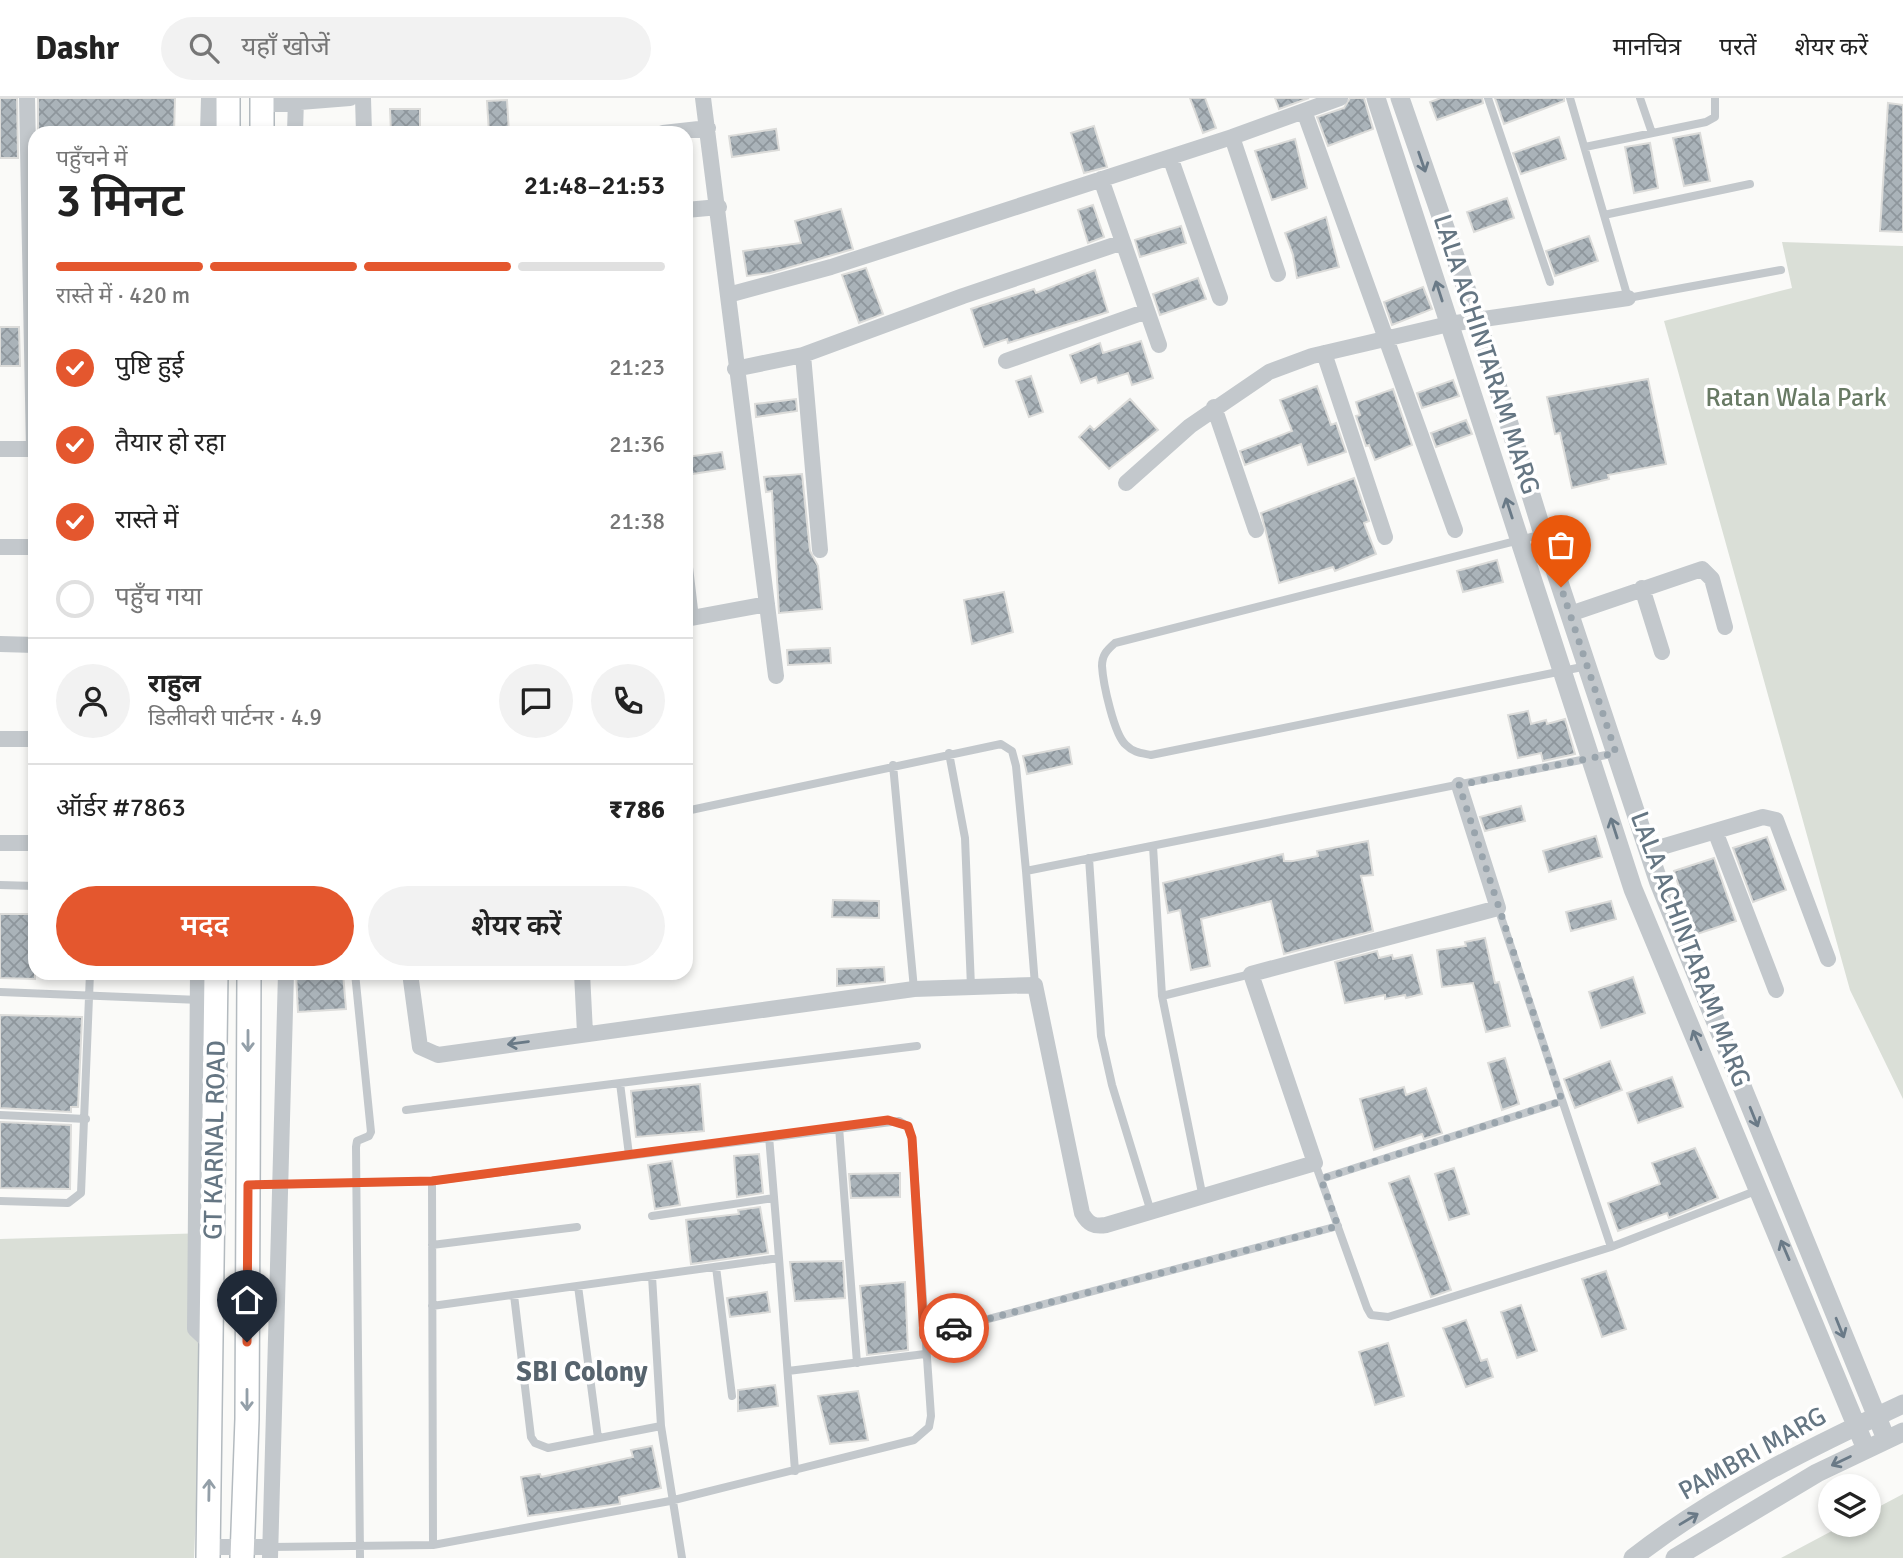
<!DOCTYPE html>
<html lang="hi">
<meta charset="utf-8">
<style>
:root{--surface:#fff;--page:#f2f2f2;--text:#222;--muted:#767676;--line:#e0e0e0;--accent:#e4572e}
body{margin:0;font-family:Signika,"Noto Sans Devanagari",sans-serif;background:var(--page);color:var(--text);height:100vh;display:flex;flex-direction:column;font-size:26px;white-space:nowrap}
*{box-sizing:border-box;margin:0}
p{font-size:23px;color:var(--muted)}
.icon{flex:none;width:38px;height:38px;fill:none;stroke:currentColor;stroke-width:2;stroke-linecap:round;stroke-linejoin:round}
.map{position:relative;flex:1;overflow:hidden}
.drawer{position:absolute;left:28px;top:28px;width:665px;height:854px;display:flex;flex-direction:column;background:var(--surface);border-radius:21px;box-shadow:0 4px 10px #0003}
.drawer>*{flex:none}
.buttons{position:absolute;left:1818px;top:1376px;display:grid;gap:14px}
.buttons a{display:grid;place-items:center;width:63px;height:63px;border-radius:50%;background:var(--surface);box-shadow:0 4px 10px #0003;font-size:35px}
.pin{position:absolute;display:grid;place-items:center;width:60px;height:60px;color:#fff;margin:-72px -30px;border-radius:50% 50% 50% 0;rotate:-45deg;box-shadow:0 0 7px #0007}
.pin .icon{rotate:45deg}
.courier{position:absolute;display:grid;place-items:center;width:70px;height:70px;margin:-35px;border:5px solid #e4572e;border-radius:50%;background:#fff;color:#222;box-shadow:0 2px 9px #0007}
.summary em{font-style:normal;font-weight:600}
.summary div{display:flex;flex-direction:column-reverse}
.summary{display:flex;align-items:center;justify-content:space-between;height:119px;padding:0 28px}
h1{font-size:46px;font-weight:600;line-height:52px}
.bar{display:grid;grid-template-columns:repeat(4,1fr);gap:10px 7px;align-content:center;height:84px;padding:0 28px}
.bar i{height:9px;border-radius:5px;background:var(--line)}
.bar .current{background:var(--accent)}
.bar p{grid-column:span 4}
.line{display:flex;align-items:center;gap:18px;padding:0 28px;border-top:2px solid var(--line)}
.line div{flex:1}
.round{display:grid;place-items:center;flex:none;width:74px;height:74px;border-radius:37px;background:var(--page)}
ol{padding:0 28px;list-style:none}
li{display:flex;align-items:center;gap:21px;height:77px}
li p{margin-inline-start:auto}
li .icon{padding:7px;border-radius:50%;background:var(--accent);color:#fff;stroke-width:4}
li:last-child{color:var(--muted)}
li i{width:38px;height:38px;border:4px solid var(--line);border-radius:50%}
.button{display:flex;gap:14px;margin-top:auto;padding:14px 28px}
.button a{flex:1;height:80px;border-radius:42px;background:var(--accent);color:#fff;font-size:28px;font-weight:600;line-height:80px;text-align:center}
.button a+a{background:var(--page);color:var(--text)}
header{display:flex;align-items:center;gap:42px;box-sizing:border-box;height:98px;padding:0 35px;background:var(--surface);border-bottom:2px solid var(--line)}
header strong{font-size:33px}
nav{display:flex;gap:38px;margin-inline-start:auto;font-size:24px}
.search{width:490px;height:63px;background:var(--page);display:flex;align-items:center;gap:18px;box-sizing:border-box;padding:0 24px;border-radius:38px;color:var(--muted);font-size:26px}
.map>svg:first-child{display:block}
.green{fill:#dadfd7}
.building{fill:url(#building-cross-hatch);stroke:#dcdcda;stroke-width:2}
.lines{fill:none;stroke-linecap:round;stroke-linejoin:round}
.secondary-casing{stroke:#b3babf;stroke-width:26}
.service{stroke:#c3c8cc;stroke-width:8}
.minor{stroke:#c3c8cc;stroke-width:16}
.tertiary{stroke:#c3c8cc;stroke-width:19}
.secondary{stroke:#fff;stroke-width:23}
.oneway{stroke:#6a7a87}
.oneway2{stroke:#939fa8}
.done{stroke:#99a4ac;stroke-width:7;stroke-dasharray:0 12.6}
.route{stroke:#e4572e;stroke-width:9}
.labels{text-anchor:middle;stroke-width:7;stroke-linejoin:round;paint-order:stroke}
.street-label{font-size:26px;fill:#657683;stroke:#fff}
.park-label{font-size:26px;fill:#687a64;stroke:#fff}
.neighbourhood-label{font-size:28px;font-weight:bold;fill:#57646e;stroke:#fff}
</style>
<header>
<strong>Dashr</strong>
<div class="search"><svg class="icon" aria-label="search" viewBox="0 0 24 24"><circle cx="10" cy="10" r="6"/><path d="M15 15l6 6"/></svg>यहाँ खोजें</div>
<nav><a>मानचित्र</a><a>परतें</a><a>शेयर करें</a></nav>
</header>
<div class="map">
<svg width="1903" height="1460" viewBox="0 0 1903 1460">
<defs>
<pattern id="building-cross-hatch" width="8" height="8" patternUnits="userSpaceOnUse" patternTransform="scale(1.75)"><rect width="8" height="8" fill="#aab3b9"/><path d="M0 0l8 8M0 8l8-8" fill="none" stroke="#8e969c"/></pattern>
</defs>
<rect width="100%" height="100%" fill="#fafaf8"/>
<path class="green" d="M 1782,144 L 1903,148 L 1903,1001 L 1850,892 L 1664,223 L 1792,190 Z
M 208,1135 L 194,1460 L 0,1460 L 0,1141 Z
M 1903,1396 L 1903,1460 L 1781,1460 L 1845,1426 L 1869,1426 L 1869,1414 Z"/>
<path class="building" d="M 0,0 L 17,0 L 18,60 L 0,60 Z
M 38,0 L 175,0 L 174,35 L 38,35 Z
M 1190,0 L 1205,0 L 1216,30 L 1203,35 Z
M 1275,0 L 1309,0 L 1279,11 Z
M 1350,0 L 1364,0 L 1373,31 L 1328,48 L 1317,19 L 1344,10 Z
M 1441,0 L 1482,0 L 1483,5 L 1437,22 L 1430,4 Z
M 1495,0 L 1564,0 L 1564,3 L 1504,26 Z
M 507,2 L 509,35 L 489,35 L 487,3 Z
M 1888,5 L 1903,7 L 1903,134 L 1880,133 Z
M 390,11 L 420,11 L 420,35 L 391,35 Z
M 1094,28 L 1107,69 L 1084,75 L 1071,35 Z
M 776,31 L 779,52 L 732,59 L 729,38 Z
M 1700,35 L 1710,83 L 1684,88 L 1673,40 Z
M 1559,39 L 1566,61 L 1521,76 L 1513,55 Z
M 1295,41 L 1307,90 L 1272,102 L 1255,53 Z
M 1650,45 L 1658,90 L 1634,95 L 1625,49 Z
M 1507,100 L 1514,120 L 1474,134 L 1467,114 Z
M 1093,107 L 1104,139 L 1088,145 L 1078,112 Z
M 841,111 L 853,151 L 770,175 L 747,178 L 743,153 L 801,145 L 795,123 Z
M 1326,119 L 1339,169 L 1297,180 L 1293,157 L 1285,135 Z
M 1181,128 L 1186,145 L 1140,159 L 1135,142 Z
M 1589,138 L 1598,163 L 1555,178 L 1546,153 Z
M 866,170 L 883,216 L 859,225 L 842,177 Z
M 1095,172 L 1108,214 L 1008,245 L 1007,241 L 984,249 L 971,211 L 1034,191 L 1036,195 Z
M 1198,180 L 1206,201 L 1160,217 L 1153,196 Z
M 1423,189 L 1432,211 L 1392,227 L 1384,204 Z
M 0,229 L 19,229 L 20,268 L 0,268 Z
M 1141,243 L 1153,280 L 1132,287 L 1128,275 L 1098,285 L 1096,279 L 1081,285 L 1070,257 L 1100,245 L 1103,255 Z
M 1031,278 L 1043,314 L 1029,319 L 1016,283 Z
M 1648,281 L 1666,366 L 1608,377 L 1609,381 L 1572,390 L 1560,335 L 1555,336 L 1547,299 Z
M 1453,282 L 1459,298 L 1422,310 L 1417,295 Z
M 1317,288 L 1331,327 L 1336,325 L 1346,354 L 1308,367 L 1301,346 L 1245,367 L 1240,353 L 1292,333 L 1280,302 Z
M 1393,291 L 1412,347 L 1375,362 L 1369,347 L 1366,348 L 1356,318 L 1360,317 L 1356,304 Z
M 796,301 L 797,313 L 756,319 L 755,306 Z
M 1130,301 L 1158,332 L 1109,371 L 1079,339 L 1090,328 L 1094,332 Z
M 1466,322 L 1472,336 L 1436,349 L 1431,335 Z
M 722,354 L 725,371 L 686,377 L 686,359 Z
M 802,376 L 810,453 L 818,468 L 822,511 L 779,515 L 772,393 L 766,394 L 764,379 Z
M 1354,380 L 1369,423 L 1364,425 L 1376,456 L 1335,473 L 1333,469 L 1279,485 L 1261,415 Z
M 1497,462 L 1503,484 L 1463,494 L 1457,473 Z
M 1004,494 L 1013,534 L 972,546 L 964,502 Z
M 830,550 L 831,565 L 788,567 L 787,552 Z
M 1528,613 L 1531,626 L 1546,622 L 1547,626 L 1565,621 L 1575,656 L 1543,663 L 1541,655 L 1518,660 L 1508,617 Z
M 1069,649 L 1072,666 L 1027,676 L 1023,658 Z
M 1521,708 L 1525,723 L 1485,733 L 1480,719 Z
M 1596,738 L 1602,759 L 1549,774 L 1543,753 Z
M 1767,739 L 1786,792 L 1753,804 L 1733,750 Z
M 1368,743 L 1373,777 L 1361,778 L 1373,833 L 1284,856 L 1271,803 L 1201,821 L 1210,868 L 1191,872 L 1180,812 L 1168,815 L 1163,785 L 1283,756 L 1284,763 L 1293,763 L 1318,758 L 1317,753 Z
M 1714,760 L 1736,823 L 1694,837 L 1674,773 Z
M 833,802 L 879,803 L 879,820 L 832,819 Z
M 1611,803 L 1616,821 L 1571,833 L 1566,814 Z
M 0,816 L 35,816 L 35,881 L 0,880 Z
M 1485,840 L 1495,885 L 1499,884 L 1510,928 L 1486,934 L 1473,885 L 1442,889 L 1437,852 L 1466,848 L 1465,844 Z
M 1377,853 L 1379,860 L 1392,857 L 1393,861 L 1412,857 L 1422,896 L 1406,900 L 1405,897 L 1385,901 L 1385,897 L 1345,905 L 1335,864 Z
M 884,869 L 885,884 L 837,888 L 837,871 Z
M 296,875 L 343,875 L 346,911 L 298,914 Z
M 1633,879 L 1645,915 L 1601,930 L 1589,894 Z
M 0,917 L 82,919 L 78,1009 L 71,1009 L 71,1014 L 0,1010 Z
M 1505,960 L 1519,1006 L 1502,1012 L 1488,965 Z
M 1610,963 L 1622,992 L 1575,1010 L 1564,981 Z
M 1672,979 L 1683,1009 L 1638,1025 L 1627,995 Z
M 700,986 L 704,1033 L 636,1039 L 631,993 Z
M 1404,989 L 1406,997 L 1426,990 L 1442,1035 L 1424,1041 L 1422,1036 L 1374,1052 L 1360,1001 Z
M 0,1024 L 71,1027 L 70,1091 L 0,1090 Z
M 1695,1050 L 1718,1100 L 1669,1120 L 1667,1115 L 1618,1133 L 1608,1105 L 1660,1086 L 1652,1065 Z
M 759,1056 L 763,1095 L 737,1099 L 734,1058 Z
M 672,1063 L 680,1107 L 655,1111 L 648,1067 Z
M 1454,1070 L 1469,1116 L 1449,1122 L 1435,1076 Z
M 900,1075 L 900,1099 L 851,1100 L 849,1076 Z
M 1409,1078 L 1451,1192 L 1431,1199 L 1389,1085 Z
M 760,1109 L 768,1155 L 691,1166 L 686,1122 L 739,1116 L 738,1112 Z
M 843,1163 L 845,1200 L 795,1203 L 790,1164 Z
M 1606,1173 L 1626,1231 L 1602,1239 L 1582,1181 Z
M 905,1184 L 908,1252 L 867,1257 L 860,1188 Z
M 767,1194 L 770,1214 L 730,1219 L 727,1200 Z
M 1521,1207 L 1537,1253 L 1517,1260 L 1501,1214 Z
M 1466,1222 L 1481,1263 L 1487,1261 L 1493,1279 L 1466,1289 L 1443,1230 Z
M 1388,1245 L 1404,1298 L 1375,1307 L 1359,1254 Z
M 775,1287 L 778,1308 L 738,1313 L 738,1292 Z
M 858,1293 L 868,1342 L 830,1346 L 818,1298 Z
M 652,1348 L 661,1390 L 619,1399 L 620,1406 L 528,1418 L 521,1379 L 540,1376 L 541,1379 L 633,1359 L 631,1352 Z"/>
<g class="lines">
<defs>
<path id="secondary" d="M 228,35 L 228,0
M 262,35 L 262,0
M 208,1460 L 216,875
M 242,1460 L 247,1321 L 249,875"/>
</defs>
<use href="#secondary" class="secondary-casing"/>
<path class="service" d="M 1488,0 L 1550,184
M 1570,0 L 1628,200 L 1781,172
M 1640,0 L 1652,35
M 1585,49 L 1706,24 L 1715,19 L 1715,0
M 1604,117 L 1750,86
M 1543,436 L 1115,545 C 1107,552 1102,557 1102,568 C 1103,585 1114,637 1126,647 C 1134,655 1141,655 1151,657 L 1587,568
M 686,444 L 695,520
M 949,655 L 965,740 L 971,889
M 893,667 L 914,891
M 686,713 L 1001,646 L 1012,653 L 1016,668 L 1026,773 L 1616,655
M 1153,748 L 1162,898 L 1203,1100
M 1089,760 L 1101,938 L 1112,987 L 1151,1114
M 1026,773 L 1035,887
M 0,787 L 35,788
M 1498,810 L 1611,1149 L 1758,1092
M 355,875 L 371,1034 L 369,1038 L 357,1043 L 356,1049 L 360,1460
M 0,894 L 200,902
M 1162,898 L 1251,876
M 406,1012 L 620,985
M 0,1017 L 86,1021
M 839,1029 L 857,1265
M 629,1057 L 620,985 L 917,948
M 1315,1065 L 1367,1210 L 1371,1217 L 1388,1219 L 1611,1149
M 1321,1081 L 1562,1003
M 432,1083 L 899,1023 L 907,1028 L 912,1040 L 931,1318 L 929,1329 L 914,1342 L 670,1403 L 433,1447
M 250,1087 L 432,1083 L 433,1447 L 271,1449
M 0,1103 L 68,1105 L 81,1095 L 90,875
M 652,1118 L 774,1100
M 432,1147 L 577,1129
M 779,1160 L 795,1373
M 716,1169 L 732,1298
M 652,1178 L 661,1328
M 578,1188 L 598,1340
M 514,1197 L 531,1339 L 535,1345 L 548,1350 L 661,1328 L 682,1460
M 432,1208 L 779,1160 L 769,1038
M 924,1238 L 1338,1128
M 788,1273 L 925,1256"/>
<path class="minor" d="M 27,0 L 34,351
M 363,0 L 364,35
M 703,0 L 776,578
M 262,7 L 350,0
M 1304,13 L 1455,432
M 208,35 L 209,0
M 295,35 L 296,0
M 663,35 L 708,30
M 1232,39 L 1278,176
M 1170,59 L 1220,200
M 1101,81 L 1159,247
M 686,112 L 719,109
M 728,197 L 831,169 L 1232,39 L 1340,0
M 1324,255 L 1385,439
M 803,257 L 820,452
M 1006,263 L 1147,213
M 735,271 L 803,257 L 963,198 L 1123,144
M 1214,309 L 1256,432
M 0,351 L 35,351
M 1126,385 L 1190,328 L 1269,274 L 1312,258 L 1449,226 L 1628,200
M 0,449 L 35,449
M 1642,490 L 1662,554
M 1570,516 L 1702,471 L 1712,481 L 1725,529
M 686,521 L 767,506
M 0,546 L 35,547
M 0,641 L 35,641
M 1715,733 L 1776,892
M 0,745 L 35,745
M 1648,753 L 1763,719 L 1776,722 L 1828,861
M 198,875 L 195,1231 L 211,1246
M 410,875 L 420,949 L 438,957 L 914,891 L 1035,887 L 1082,1115 C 1088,1126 1094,1129 1106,1127 L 1315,1065 L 1251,876 L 1498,810 L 1459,687
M 582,875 L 585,935
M 208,1449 L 271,1449
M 270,1460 L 286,875"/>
<path class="tertiary" d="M 1376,0 L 1633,791 L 1866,1351
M 1400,0 L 1477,222 L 1543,436 L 1659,785 L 1886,1341
M 1633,1460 C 1715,1396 1809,1350 1903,1306
M 1675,1460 L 1817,1375 L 1903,1334"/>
<use href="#secondary" class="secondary"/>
</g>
<defs><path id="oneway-shaft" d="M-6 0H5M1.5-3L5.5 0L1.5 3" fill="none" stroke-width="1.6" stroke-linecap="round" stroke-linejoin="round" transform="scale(1.75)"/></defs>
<g class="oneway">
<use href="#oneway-shaft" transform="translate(1422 64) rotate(71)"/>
<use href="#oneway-shaft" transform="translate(1439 193) rotate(-108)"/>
<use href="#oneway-shaft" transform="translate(1509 410) rotate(-108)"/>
<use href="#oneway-shaft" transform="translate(1614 730) rotate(-108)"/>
<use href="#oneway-shaft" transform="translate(1697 942) rotate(-113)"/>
<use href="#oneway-shaft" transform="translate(518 945) rotate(172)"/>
<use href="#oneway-shaft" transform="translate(1754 1019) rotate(68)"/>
<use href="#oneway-shaft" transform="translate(1785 1152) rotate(-113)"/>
<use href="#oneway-shaft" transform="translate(1840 1230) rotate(68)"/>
<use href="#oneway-shaft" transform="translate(1841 1363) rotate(154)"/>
<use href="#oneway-shaft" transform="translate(1689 1421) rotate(-31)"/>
</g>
<g class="oneway2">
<use href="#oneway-shaft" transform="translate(248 943) rotate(90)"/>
<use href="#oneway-shaft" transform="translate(247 1302) rotate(90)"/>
<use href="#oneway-shaft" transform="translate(209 1392) rotate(-89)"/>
</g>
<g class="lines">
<path class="done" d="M 954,1230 L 1338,1128 L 1321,1081 L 1562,1003 L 1459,687 L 1616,655 L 1561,489"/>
<path class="route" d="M 247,1244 L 248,1087 L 432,1083 L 888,1022 L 908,1028 L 912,1040 L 924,1238 L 954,1230"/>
</g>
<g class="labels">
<g class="street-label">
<text transform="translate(1487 256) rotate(72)" y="9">LALA ACHINTARAM MARG</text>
<text transform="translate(1691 851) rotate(69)" y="9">LALA ACHINTARAM MARG</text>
<text transform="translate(214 1042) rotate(-89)" y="9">GT KARNAL ROAD</text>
<text transform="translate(1752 1355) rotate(-29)" y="9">PAMBRI MARG</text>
</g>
<g class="park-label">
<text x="1796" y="308">Ratan Wala Park</text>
</g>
<g class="neighbourhood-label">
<text x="582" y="1283">SBI Colony</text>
</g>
</g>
</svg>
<div class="buttons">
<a><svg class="icon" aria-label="layers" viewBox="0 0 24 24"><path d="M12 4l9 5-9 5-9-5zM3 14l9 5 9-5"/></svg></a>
</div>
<div class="pin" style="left:1561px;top:489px;background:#ea580c"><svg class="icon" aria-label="bag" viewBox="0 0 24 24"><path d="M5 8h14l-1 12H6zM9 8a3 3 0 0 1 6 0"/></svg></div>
<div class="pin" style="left:247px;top:1244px;background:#1f2937"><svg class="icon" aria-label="home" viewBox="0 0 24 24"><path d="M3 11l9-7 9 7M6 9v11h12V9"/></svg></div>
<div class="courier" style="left:954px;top:1230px"><svg class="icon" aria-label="car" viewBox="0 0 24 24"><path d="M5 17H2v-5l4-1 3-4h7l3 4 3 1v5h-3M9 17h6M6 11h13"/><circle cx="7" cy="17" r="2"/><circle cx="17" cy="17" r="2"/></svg></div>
<section class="drawer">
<div class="summary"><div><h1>3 मिनट</h1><p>पहुँचने में</p></div><em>21:48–21:53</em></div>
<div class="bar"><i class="current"></i><i class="current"></i><i class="current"></i><i></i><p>रास्ते में · 420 m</p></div>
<ol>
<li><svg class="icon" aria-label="check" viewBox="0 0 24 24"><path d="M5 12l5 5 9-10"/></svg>पुष्टि हुई<p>21:23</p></li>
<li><svg class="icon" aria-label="check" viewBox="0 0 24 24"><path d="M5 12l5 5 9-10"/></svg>तैयार हो रहा<p>21:36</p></li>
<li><svg class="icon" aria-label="check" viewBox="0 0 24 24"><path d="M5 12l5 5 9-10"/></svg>रास्ते में<p>21:38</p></li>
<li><i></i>पहुँच गया</li>
</ol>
<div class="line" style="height:126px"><a class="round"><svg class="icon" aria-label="person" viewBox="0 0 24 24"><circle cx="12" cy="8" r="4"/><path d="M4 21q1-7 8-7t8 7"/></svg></a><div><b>राहुल</b><p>डिलीवरी पार्टनर · 4.9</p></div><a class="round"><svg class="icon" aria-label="chat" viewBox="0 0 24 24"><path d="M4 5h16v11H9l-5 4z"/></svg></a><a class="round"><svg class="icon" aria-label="phone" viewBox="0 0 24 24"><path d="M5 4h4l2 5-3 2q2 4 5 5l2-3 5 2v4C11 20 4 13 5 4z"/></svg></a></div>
<div class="line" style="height:91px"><div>ऑर्डर #7863</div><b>₹786</b></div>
<div class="button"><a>मदद</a><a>शेयर करें</a></div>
</section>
</div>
